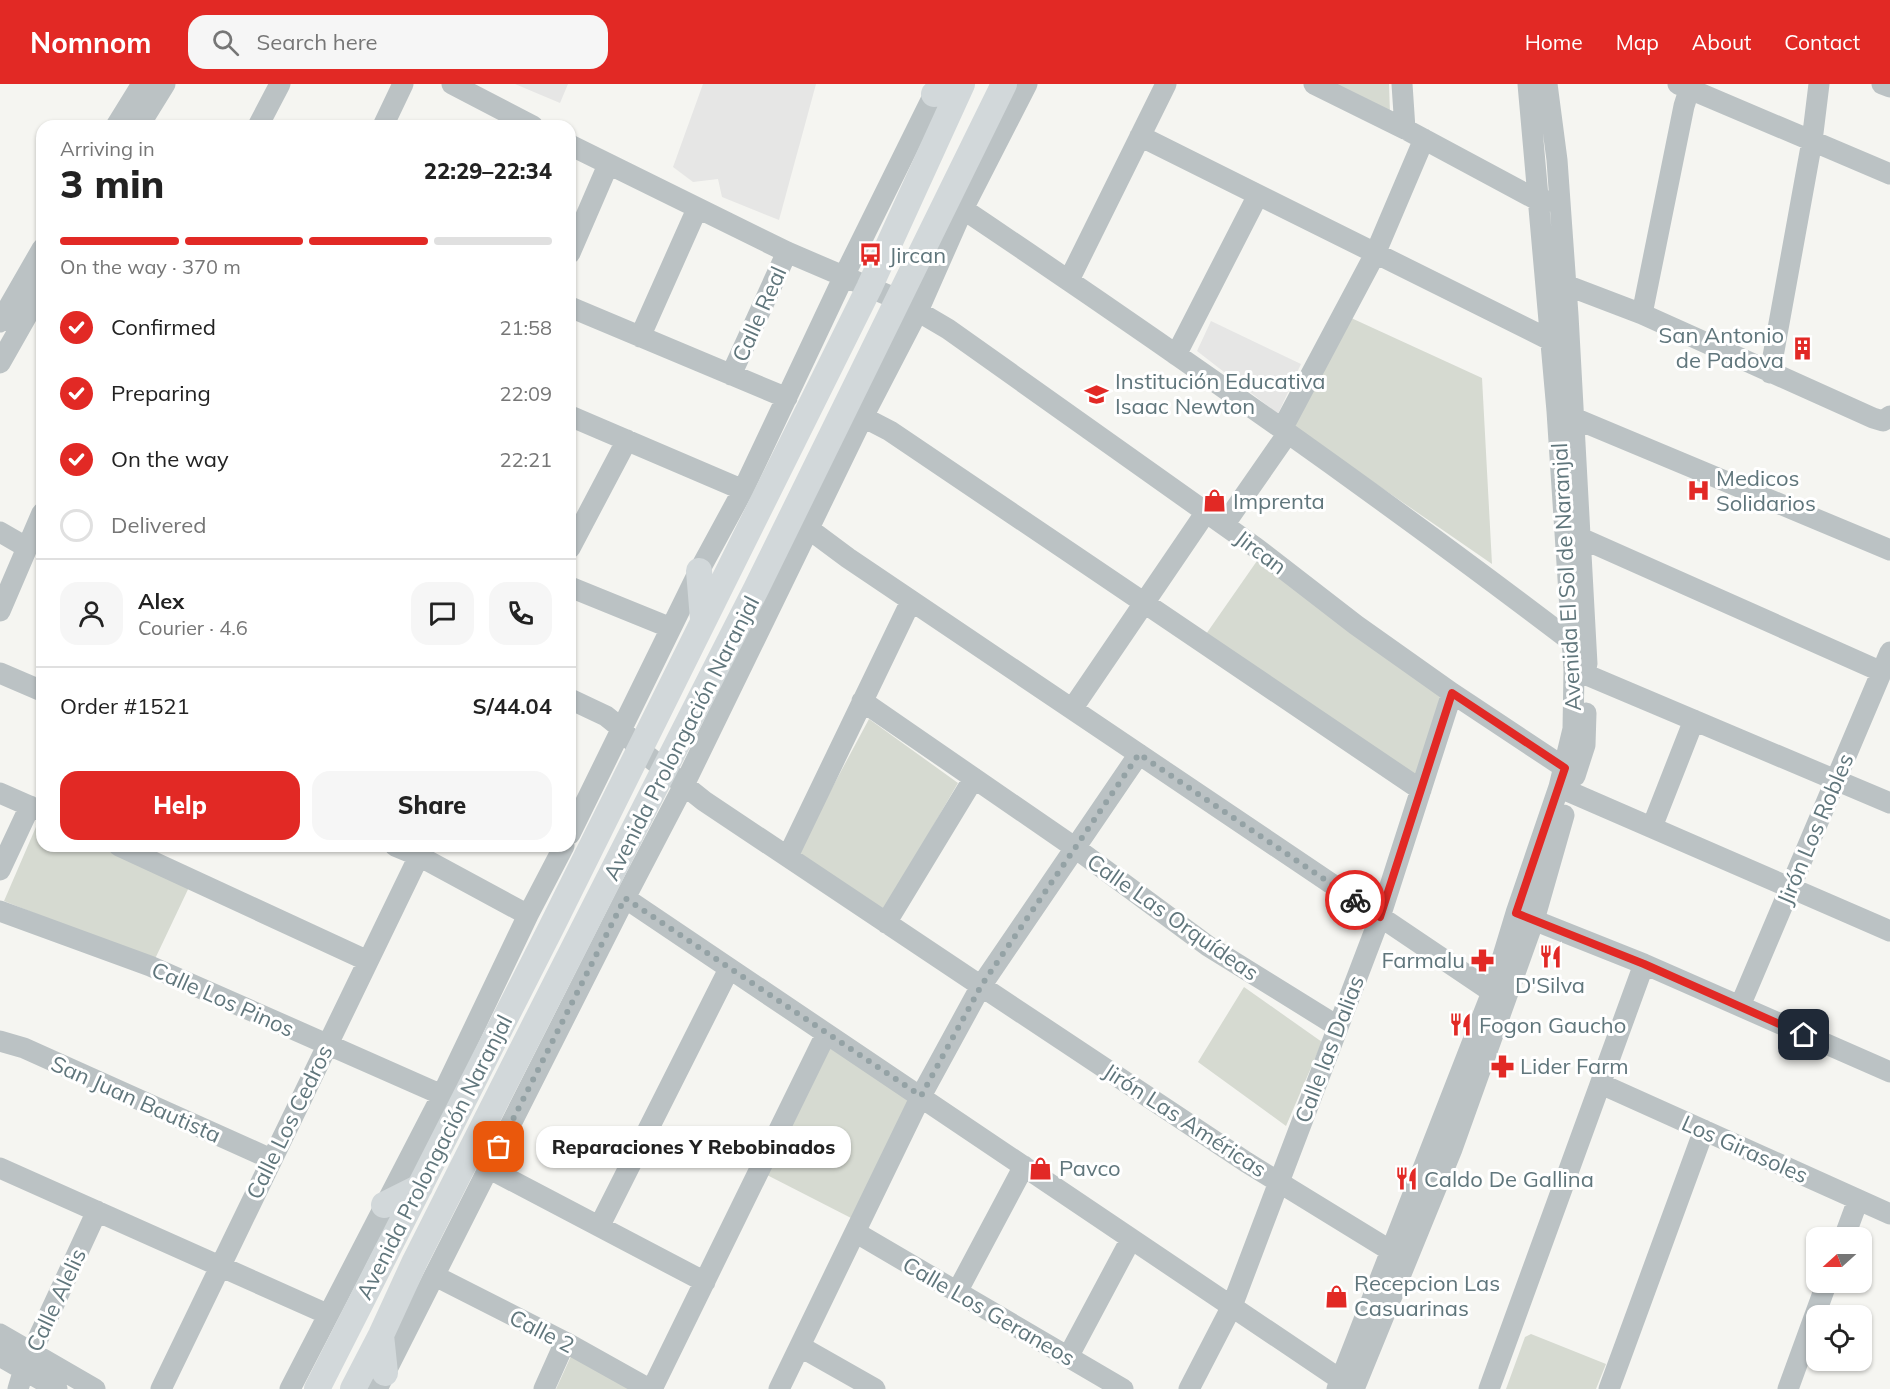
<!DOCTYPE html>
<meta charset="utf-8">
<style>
:root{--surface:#fff;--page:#f6f6f6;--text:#222;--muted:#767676;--line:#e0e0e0;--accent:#e22925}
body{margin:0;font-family:Mulish,sans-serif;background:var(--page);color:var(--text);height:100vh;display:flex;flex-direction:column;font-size:22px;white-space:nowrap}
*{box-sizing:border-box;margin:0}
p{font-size:20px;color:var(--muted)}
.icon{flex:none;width:33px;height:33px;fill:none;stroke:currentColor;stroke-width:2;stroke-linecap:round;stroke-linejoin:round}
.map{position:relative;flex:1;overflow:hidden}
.details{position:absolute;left:36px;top:36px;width:540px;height:732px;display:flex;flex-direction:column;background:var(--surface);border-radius:18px;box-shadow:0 2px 4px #0004}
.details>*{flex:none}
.needle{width:39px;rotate:249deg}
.buttons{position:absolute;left:1806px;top:1143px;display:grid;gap:12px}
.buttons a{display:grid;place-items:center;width:66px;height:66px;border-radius:12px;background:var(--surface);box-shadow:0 2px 4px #0004;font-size:30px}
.pin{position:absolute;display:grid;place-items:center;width:51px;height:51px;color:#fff;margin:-26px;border-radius:12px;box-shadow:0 3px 9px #0006}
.courier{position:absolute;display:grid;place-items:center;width:60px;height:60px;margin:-30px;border:4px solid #e22925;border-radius:50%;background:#fff;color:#222;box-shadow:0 2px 8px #0007}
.bubble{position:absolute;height:42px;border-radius:18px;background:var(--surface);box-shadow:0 2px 4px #0004;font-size:20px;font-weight:800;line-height:42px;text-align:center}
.summary em{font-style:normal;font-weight:800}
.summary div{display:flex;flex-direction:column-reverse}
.summary{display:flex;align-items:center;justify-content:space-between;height:102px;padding:0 24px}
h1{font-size:39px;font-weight:800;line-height:45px}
.bar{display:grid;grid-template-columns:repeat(4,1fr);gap:9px 6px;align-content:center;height:72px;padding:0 24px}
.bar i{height:8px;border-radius:4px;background:var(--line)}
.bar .selected{background:var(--accent)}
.bar p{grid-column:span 4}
.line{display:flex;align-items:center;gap:15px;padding:0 24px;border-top:2px solid var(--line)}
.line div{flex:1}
.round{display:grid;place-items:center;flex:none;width:63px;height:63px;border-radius:18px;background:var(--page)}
ol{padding:0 24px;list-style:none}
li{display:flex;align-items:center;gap:18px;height:66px}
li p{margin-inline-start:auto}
li .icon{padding:6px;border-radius:50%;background:var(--accent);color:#fff;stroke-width:4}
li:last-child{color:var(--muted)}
li i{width:33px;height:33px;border:3px solid var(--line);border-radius:50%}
.action{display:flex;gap:12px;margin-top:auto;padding:12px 24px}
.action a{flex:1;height:69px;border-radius:18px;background:var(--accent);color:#fff;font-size:24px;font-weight:800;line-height:69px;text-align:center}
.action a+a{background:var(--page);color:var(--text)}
header{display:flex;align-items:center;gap:36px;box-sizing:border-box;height:84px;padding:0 30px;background:var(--accent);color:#fff}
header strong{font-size:28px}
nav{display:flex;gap:33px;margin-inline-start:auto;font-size:21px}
.search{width:420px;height:54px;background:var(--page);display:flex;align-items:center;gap:15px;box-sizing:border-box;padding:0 21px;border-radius:18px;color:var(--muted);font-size:22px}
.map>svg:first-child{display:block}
.built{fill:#e6e6e5}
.green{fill:#d6dad1}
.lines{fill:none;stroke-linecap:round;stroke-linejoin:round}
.minor{stroke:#bbc2c4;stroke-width:21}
.major{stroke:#d2d8da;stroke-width:26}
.done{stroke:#94a2a5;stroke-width:6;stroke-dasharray:0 10.8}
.route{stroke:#e22925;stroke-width:8}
.labels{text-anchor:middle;stroke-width:6;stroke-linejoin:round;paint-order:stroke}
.poi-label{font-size:22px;fill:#60767c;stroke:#fff;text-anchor:start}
.street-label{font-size:22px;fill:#60767c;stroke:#fff}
</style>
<header>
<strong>Nomnom</strong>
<div class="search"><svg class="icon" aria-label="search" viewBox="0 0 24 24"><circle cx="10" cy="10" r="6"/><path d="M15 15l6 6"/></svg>Search here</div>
<nav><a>Home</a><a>Map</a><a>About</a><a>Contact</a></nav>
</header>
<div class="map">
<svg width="1890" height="1305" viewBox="0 0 1890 1305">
<rect width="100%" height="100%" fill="#f5f5f1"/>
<path class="built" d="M 515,0 L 568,0 L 560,19 Z
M 703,0 L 816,0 L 779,136 L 722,113 L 718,95 L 693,98 L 673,83 Z
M 1211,237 L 1301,280 L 1278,330 L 1197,267 Z"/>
<path class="green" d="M 1329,0 L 1389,0 L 1390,30 Z
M 1349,233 L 1482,294 L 1492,480 L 1292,342 Z
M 1259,474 L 1443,611 L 1416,694 L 1204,553 Z
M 869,635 L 958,699 L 882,830 L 796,771 Z
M 39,736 L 42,737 L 42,762 L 102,762 L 191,799 L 154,877 L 4,817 Z
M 1244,903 L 1322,958 L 1286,1042 L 1198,978 Z
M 830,964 L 910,1016 L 853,1135 L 767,1091 Z
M 1531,1250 L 1606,1280 L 1596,1305 L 1506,1305 L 1525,1253 Z
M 572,1270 L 633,1305 L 556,1305 Z"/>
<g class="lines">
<path class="minor" d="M 452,0 L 533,42
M 1314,0 L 1405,45 L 1539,117 L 1550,117
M 1402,0 L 1405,45
M 1547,0 L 1557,76 L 1568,231 L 1587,580
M 1678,0 L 1890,90
M 1882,0 L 1890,3
M 116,42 L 142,0
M 139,42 L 165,0
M 258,42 L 280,0
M 383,42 L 403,0
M 1140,52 L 1552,257
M 570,61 L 787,168 L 897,215 L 948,245 L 1255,463 L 1356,541 L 1452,609 L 1565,684
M 963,125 C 1170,264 1374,407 1572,558
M 570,169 L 608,81
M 1069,196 L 1166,0
M 1566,201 L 1642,230 L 1873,334 L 1883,337 L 1890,332
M 570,223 L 787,314
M 1642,230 L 1684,22 L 1691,0
M 0,238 L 42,165
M 640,253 L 697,125
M 1176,271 L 1258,111
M 0,279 L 42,205
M 1770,289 L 1812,57 L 1819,0
M 731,291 L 787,168
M 570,332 L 743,406
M 863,333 L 890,347 L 1421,706
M 1574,334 L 1890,466
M 1282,345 L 1375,170 L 1424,55
M 1224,441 L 1288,349
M 809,445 L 848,474 L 1492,908
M 0,448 L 26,463
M 1581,454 L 1882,588
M 570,464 L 627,356
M 570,503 L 671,544
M 0,527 L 42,429
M 0,589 L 42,607
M 1587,591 L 1890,719
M 570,615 L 606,632 L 621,644 L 639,665 L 704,717 L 981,902 L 1246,1078 L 1391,1167
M 862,617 L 1074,763 L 1208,862 L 1337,942
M 1072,625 L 1206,428
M 1575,692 L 1585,661 L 1586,629
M 1570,708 L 1890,847
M 0,709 L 41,727
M 1652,743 L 1694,636
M 570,750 L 699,487 L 743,406 L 844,192 L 939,0
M 119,762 L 368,877
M 395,762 L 419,772 L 528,831
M 788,772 L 911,517
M 0,786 L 30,722
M 625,814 L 1341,1296 L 1352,1302
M 0,827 L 150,882 L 442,1011
M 1521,831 L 1644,880 L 1890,988
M 886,839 L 974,694
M 1740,922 L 1890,568
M 0,957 L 24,964 L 271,1075
M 1601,1000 L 1890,1130
M 0,1084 L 327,1230
M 488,1084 L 705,1198
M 600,1141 L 729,885
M 855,1148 L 1123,1305
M 1844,1154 L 1858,1116
M 435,1192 L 565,1258 L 649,1305
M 957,1208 L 1024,1082
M 0,1250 L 95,1305
M 801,1263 L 875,1305
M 0,1272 L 57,1305
M 1068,1273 L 1131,1155
M 18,1305 L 24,1285 L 97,1127
M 161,1305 L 419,772
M 290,1305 L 442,1011 L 528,831 L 564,762
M 377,1305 L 625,814 L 684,701 L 863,333 L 918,227 L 963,125 L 1027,0
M 544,1305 L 565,1258
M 652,1305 L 826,950
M 779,1305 L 921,1012 L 981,902 L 1139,670
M 1189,1305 L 1232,1222 L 1279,1098 L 1380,833 L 1452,609
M 1337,1305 L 1492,908 L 1516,829 L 1559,703 L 1573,645 L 1574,586 L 1557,327 L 1528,0
M 1354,1305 L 1452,1065 L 1534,836 L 1564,731
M 1489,1305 L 1644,880
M 1609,1305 L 1704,1046
M 1788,1305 L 1827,1198"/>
<path class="major" d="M 934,10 L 954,0
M 699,487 L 703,535
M 384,1121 L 420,1103
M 381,1251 L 385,1289
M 317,1305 L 551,844 L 869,204 L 962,0
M 353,1305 L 381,1251 L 415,1177 L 471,1066 L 756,505 L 1004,0"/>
</g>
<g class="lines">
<path class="done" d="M 499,1063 L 625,814 L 921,1012 L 981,902 L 1139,670 L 1355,816"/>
<path class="route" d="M 1355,816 L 1380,833 L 1452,609 L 1565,684 L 1516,829 L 1644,880 L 1804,951"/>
</g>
<defs>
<symbol id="bus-bare" viewBox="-9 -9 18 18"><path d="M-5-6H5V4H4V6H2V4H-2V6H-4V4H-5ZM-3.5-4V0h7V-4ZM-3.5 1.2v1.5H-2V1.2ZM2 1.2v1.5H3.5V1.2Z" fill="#e22925" stroke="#fff" stroke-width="2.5" paint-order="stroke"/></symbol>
<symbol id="building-bare" viewBox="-9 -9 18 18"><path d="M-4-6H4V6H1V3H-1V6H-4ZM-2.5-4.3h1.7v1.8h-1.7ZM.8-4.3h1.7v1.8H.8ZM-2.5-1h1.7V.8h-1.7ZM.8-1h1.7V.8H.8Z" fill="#e22925" stroke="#fff" stroke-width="2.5" paint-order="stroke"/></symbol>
<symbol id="school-bare" viewBox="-9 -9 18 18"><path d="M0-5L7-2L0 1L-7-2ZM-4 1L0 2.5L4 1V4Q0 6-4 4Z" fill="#e22925" stroke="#fff" stroke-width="2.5" paint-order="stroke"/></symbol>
<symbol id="hospital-bare" viewBox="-9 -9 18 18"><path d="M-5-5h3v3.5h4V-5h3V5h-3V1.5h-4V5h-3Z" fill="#e22925" stroke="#fff" stroke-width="2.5" paint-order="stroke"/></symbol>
<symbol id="shop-bare" viewBox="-9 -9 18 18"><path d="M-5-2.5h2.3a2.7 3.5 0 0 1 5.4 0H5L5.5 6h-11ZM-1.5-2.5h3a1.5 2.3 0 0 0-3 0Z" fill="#e22925" stroke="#fff" stroke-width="2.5" paint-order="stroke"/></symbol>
<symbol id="restaurant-bare" viewBox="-9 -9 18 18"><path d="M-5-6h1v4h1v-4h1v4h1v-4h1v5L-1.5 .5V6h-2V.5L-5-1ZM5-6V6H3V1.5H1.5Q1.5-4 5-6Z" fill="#e22925" stroke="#fff" stroke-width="2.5" paint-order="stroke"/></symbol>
<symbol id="pharmacy-bare" viewBox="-9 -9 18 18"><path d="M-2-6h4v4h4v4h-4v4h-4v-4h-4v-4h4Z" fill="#e22925" stroke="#fff" stroke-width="2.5" paint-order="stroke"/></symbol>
</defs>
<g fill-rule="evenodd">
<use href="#bus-bare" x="854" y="154" width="33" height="33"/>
<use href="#building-bare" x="1786" y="248" width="33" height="33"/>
<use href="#school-bare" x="1080" y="294" width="33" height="33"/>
<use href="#hospital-bare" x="1682" y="390" width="33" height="33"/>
<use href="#shop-bare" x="1198" y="400" width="33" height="33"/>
<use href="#restaurant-bare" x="1534" y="856" width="33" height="33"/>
<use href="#pharmacy-bare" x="1466" y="860" width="33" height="33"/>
<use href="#restaurant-bare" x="1444" y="924" width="33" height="33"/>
<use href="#pharmacy-bare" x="1486" y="966" width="33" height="33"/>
<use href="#shop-bare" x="1024" y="1068" width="33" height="33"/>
<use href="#restaurant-bare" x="1390" y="1078" width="33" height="33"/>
<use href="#shop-bare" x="1320" y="1196" width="33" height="33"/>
</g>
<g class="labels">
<g class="poi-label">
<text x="889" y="179">Jircan</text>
<text x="1784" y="259" text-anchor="end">San Antonio<tspan x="1784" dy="25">de Padova</tspan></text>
<text x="1115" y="305">Institución Educativa<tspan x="1115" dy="25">Isaac Newton</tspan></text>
<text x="1716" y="402">Medicos<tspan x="1716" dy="25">Solidarios</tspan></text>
<text x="1233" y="425">Imprenta</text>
<text x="1465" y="884" text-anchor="end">Farmalu</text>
<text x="1550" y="909" text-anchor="middle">D'Silva</text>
<text x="1479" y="949">Fogon Gaucho</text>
<text x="1520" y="990">Lider Farm</text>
<text x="1059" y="1092">Pavco</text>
<text x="1424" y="1103">Caldo De Gallina</text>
<text x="1354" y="1207">Recepcion Las<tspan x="1354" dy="25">Casuarinas</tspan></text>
</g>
<g class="street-label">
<text transform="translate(759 230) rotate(-66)" y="8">Calle Real</text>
<text transform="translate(1261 468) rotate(37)" y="8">Jircan</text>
<text transform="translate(1566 493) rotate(-93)" y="8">Avenida El Sol de Naranjal</text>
<text transform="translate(681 654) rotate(-63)" y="8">Avenida Prolongación Naranjal</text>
<text transform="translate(1815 745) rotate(-67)" y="8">Jirón Los Robles</text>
<text transform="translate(1173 833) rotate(35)" y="8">Calle Las Orquídeas</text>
<text transform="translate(223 915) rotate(24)" y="8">Calle Los Pinos</text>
<text transform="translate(1329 965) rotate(-69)" y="8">Calle las Dalias</text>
<text transform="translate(136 1015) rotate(24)" y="8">San Juan Bautista</text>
<text transform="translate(1185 1036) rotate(33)" y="8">Jirón Las Américas</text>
<text transform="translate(289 1038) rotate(-64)" y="8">Calle Los Cedros</text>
<text transform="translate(1745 1065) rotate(24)" y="8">Los Girasoles</text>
<text transform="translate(434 1073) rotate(-63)" y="8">Avenida Prolongación Naranjal</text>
<text transform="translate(56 1216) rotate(-65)" y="8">Calle Alelis</text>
<text transform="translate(989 1227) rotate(30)" y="8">Calle Los Geraneos</text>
<text transform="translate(542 1247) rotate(27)" y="8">Calle 2</text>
</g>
</g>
</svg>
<div class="buttons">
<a><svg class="needle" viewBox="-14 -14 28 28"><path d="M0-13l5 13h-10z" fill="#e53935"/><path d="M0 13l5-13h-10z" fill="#767676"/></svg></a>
<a><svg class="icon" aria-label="locate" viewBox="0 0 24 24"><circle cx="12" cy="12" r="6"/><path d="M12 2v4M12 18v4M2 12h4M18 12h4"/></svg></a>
</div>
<div class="pin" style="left:499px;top:1063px;background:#ea580c"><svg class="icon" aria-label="bag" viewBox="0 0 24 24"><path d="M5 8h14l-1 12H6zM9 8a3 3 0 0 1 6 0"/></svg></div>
<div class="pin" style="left:1804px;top:951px;background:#1f2937"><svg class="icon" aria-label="home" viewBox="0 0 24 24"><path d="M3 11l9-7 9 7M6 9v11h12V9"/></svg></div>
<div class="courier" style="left:1355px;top:816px"><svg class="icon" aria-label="bike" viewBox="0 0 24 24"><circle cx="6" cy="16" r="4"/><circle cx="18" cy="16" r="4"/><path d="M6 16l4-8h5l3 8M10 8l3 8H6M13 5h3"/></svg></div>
<div class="bubble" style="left:536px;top:1042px;width:315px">Reparaciones Y Rebobinados</div>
<section class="details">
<div class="summary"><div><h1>3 min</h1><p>Arriving in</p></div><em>22:29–22:34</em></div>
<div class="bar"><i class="selected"></i><i class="selected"></i><i class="selected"></i><i></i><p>On the way · 370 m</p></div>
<ol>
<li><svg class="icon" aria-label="check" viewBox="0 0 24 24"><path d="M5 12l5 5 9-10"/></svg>Confirmed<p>21:58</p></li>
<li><svg class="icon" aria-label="check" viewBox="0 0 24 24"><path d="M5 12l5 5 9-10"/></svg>Preparing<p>22:09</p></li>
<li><svg class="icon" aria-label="check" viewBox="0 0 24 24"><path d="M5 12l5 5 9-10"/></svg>On the way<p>22:21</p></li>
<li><i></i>Delivered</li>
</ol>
<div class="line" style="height:108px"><a class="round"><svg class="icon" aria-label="person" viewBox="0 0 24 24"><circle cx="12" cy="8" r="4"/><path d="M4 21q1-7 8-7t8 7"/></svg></a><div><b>Alex</b><p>Courier · 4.6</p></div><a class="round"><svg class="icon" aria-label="chat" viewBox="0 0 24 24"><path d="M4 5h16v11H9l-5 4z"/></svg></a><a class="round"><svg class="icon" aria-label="phone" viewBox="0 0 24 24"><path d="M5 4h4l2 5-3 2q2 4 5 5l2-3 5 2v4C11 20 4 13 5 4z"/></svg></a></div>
<div class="line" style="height:78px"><div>Order #1521</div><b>S/44.04</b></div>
<div class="action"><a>Help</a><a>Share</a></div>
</section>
</div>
